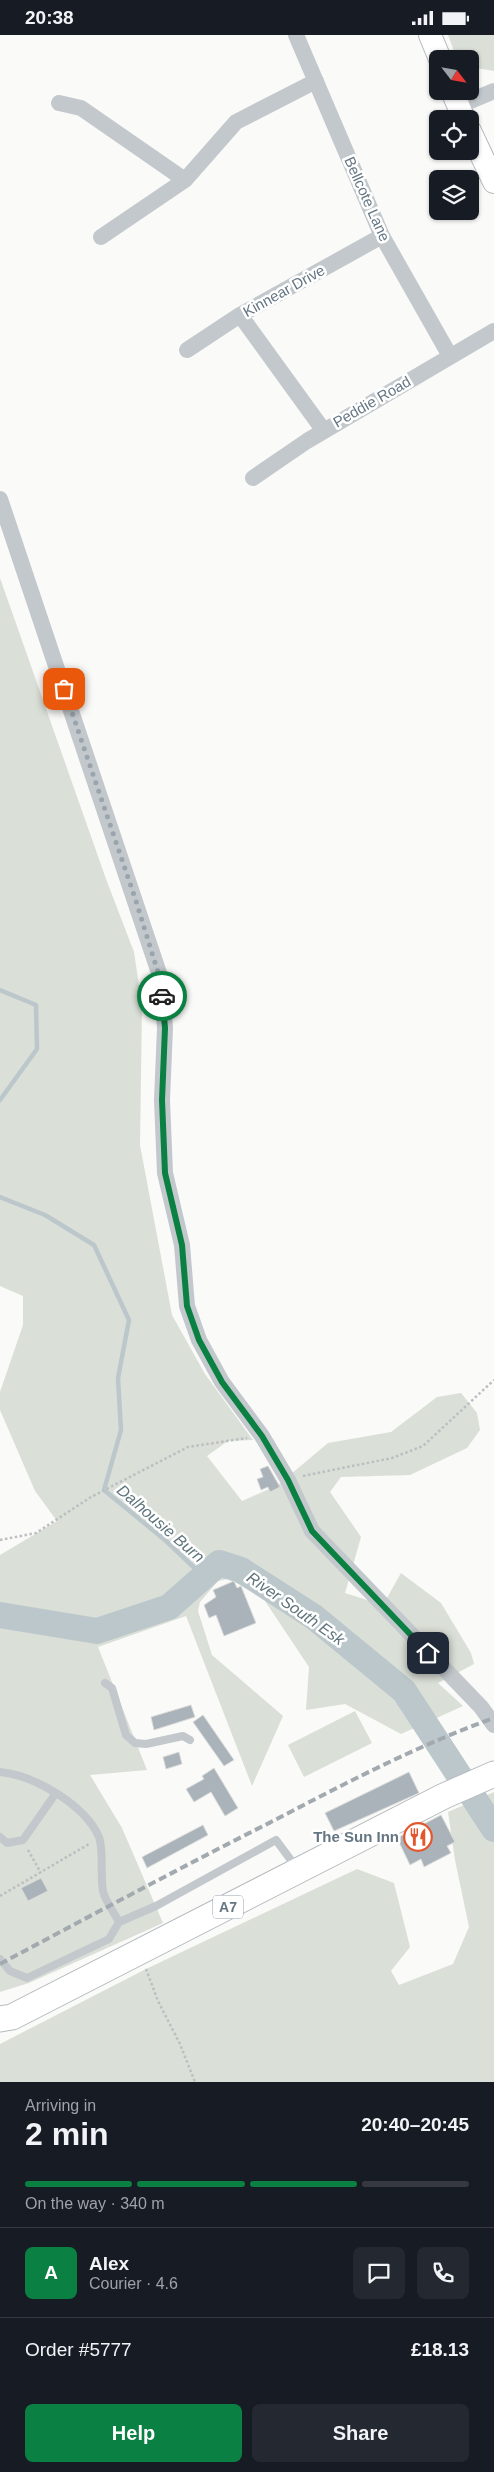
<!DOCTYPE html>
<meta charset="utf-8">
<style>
:root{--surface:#171b24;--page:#242831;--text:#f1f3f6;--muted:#9ea1a6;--line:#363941;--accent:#0b8043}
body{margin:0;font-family:Helvetica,sans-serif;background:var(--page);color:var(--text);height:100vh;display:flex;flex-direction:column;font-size:19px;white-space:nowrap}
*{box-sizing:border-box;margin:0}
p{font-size:16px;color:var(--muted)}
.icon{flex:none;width:28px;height:28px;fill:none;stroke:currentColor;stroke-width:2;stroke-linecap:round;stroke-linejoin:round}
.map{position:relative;height:2047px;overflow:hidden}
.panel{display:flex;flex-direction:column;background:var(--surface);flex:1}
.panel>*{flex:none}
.needle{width:32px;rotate:121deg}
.tools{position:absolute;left:429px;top:15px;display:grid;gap:10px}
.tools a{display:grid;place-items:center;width:50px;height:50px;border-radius:8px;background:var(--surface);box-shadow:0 1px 4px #0004;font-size:25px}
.pin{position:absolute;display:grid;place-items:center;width:42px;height:42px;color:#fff;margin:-21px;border-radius:10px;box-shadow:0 2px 8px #0006}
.courier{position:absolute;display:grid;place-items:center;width:50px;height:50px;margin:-25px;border:4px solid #0b8043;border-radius:50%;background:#fff;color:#222;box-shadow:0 1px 6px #0007}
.summary em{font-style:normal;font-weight:700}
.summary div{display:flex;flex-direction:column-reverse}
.summary{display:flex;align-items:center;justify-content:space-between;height:85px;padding:0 25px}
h1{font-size:32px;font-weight:700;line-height:38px}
.bar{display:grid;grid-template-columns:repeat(4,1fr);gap:8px 5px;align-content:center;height:60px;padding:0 25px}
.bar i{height:6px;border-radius:4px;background:var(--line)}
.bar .active{background:var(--accent)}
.bar p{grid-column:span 4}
.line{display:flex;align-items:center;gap:12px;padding:0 25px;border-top:1px solid var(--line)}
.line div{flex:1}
.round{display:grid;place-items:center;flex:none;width:52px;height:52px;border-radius:8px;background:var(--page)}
.cta{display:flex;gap:10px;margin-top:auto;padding:10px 25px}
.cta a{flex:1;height:58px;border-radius:8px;background:var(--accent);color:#fff;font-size:20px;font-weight:700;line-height:58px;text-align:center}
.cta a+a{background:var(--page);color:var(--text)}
.status{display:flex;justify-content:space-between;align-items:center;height:35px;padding:0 25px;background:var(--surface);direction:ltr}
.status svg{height:14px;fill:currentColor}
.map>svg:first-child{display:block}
.green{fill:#dadfd7}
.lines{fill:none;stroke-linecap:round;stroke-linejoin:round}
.stream{stroke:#bbc7cb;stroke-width:4.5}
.river{stroke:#bbc7cb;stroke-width:26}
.building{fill:#aab3b9;stroke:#dcdcda}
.secondary-casing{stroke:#b3babf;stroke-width:24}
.primary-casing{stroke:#b5babe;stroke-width:27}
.path{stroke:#bbbfc2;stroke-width:2.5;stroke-dasharray:2.5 2.5;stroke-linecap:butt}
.service{stroke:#c3c8cc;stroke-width:8}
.minor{stroke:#c3c8cc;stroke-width:16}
.secondary{stroke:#fff;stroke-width:22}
.primary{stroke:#fff;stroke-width:25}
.rail{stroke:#a2aab0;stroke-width:4;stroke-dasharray:8 4;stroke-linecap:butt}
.done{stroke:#99a4ac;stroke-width:5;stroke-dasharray:0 9}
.route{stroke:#0b8043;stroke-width:6}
.labels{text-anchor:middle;stroke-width:5;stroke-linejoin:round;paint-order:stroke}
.shield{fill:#fff;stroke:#939fa8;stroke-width:1}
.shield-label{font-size:14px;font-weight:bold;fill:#657683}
.street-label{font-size:15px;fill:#657683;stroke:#fff}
.poi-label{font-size:15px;font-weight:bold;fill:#657683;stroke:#fff;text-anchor:end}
.water-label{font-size:16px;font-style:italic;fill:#60757c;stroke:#fff}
</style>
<div class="status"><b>20:38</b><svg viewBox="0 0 49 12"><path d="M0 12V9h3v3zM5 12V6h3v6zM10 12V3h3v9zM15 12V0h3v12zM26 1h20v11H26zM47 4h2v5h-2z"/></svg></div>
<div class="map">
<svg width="494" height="2047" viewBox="0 0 494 2047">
<rect width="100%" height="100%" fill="#fafaf8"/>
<path class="green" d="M 448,0 L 494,0 L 494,36 L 470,32 L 470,24 L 459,24 L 454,16 Z
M 0,543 L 106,844 L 134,917 L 142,971 L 140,1110 L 172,1280 L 205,1339 L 253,1405 L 228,1406 L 207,1421 L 242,1466 L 278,1450 L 328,1408 L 391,1397 L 437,1362 L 461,1358 L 477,1378 L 480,1395 L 467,1413 L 410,1440 L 341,1442 L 330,1457 L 361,1502 L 345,1558 L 383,1570 L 401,1538 L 441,1568 L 471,1618 L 474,1629 L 438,1648 L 463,1671 L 401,1699 L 345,1669 L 306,1675 L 309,1632 L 261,1560 L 228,1544 L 218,1546 L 200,1567 L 198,1576 L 212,1620 L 283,1681 L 252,1751 L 186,1581 L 98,1612 L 147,1735 L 90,1740 L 122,1793 L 163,1888 L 29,1948 L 0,1957 L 0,1520 L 57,1486 L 35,1456 L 0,1375 L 0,1357 L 23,1290 L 23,1261 L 0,1251 Z
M 355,1676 L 372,1708 L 304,1742 L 288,1710 Z
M 494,1757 L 494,2047 L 0,2047 L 0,2009 L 146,1934 L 357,1834 L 394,1848 L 410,1912 L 391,1936 L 399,1950 L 453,1929 L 469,1892 L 455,1825 L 448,1777 Z"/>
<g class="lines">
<path class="stream" d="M 0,955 L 36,970 L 37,1014 L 0,1065
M 0,1162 L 45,1180 L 94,1210 L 129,1285 L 118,1343 L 121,1395 L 104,1455 L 165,1505 L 203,1541"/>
<path class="river" d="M 0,1580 L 97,1596 L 169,1572 L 219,1528 L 241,1535 L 314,1582 L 404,1656 L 494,1794"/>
</g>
<path class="building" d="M 268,1431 L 280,1452 L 270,1457 L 268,1452 L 261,1455 L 257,1444 L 263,1442 L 260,1434 Z
M 234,1546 L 237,1553 L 241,1551 L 256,1588 L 224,1601 L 216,1580 L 209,1583 L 204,1570 L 216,1562 L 213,1555 Z
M 191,1670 L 195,1682 L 154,1695 L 151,1682 Z
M 203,1680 L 234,1725 L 224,1731 L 193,1687 Z
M 179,1717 L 182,1729 L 166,1734 L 163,1722 Z
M 214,1733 L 238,1773 L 225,1781 L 211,1757 L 194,1767 L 186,1754 L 204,1744 L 202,1741 Z
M 409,1737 L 419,1758 L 334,1796 L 325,1778 Z
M 441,1780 L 455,1807 L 447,1811 L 451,1818 L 424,1832 L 421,1824 L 410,1830 L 397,1803 Z
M 203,1790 L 208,1800 L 147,1833 L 142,1822 Z
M 41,1843 L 48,1856 L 28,1866 L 21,1853 Z"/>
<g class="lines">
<defs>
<path id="secondary" d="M 430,0 L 440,24
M 452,56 L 464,84
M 470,96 L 494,147"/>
<path id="primary" d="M 0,1984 L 12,1982 L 444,1761 L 494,1739"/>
</defs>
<use href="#secondary" class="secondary-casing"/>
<use href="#primary" class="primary-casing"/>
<path class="path" d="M 303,1441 L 392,1423 L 423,1411 L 494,1345
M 0,1505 L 36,1498 L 91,1462 L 188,1412 L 247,1403
M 28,1815 L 41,1838
M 0,1861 L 89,1809
M 146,1934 L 158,1966 L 180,2009 L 195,2047"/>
<path class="service" d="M 105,1648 L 112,1653 L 126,1700 L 135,1708 L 146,1709 L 183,1701 L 190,1705
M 0,1737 C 34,1740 85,1770 99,1802 C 104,1816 100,1841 103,1856 C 105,1866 114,1877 119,1887
M 0,1802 L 7,1808 L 23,1805 L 56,1758
M 0,1924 L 10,1936 L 27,1943 L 109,1904 L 119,1887 L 156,1871 L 276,1805 L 296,1832"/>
<path class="minor" d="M 296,0 L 382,201 L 450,321
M 59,68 L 81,73 L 185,145
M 458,71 L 494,56
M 101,202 L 185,145 L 236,87 L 316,46
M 240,280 L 324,396
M 187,315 L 240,280 L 382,201
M 253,443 L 307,406 L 494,296
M 0,464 L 161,944 L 165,993 L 162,1065 L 165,1138 L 182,1210 L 187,1271 L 199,1305 L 222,1347 L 262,1401 L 288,1445 L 312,1496 L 481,1672 L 494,1690"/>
<use href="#secondary" class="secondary"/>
<use href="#primary" class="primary"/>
<path class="rail" d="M 0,1929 C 90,1881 180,1833 271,1787 C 344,1749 416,1711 494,1683"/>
</g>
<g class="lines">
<path class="done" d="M 64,654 L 136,866 L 160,944 L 162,961"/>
<path class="route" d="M 162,961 L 165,993 L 162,1065 L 165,1138 L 182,1210 L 187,1271 L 199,1305 L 222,1347 L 262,1401 L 288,1445 L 312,1496 L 428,1618"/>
</g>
<defs>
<symbol id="restaurant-ring" viewBox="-11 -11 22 22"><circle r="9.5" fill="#fff" stroke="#e4572e" stroke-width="1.5"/><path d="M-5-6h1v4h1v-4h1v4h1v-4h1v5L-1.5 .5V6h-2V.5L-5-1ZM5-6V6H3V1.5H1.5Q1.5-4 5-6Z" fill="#e4572e"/></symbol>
</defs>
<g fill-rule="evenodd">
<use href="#restaurant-ring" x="402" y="1786" width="32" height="32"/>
</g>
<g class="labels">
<rect class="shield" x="213" y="1860.5" width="30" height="23" rx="4"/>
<g class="shield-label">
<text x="228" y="1877">A7</text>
</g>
<g class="street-label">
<text transform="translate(367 164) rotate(66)" y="5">Bellcote Lane</text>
<text transform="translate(284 256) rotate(-29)" y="5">Kinnear Drive</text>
<text transform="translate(372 367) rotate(-30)" y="5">Peddie Road</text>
</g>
<g class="poi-label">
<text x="399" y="1807">The Sun Inn</text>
</g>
<g class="water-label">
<text transform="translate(161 1488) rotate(41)" y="6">Dalhousie Burn</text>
<text transform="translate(296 1573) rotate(35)" y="6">River South Esk</text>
</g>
</g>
</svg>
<div class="tools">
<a><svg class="needle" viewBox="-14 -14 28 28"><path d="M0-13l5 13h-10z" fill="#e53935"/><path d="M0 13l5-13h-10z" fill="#9ea1a6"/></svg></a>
<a><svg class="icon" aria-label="locate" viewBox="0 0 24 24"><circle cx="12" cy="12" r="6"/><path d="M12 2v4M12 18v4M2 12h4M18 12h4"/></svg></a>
<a><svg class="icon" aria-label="layers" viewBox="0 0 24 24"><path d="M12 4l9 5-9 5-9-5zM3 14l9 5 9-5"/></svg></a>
</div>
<div class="pin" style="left:64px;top:654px;background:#ea580c"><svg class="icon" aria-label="bag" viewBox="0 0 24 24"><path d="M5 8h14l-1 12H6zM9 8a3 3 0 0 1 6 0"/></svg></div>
<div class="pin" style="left:428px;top:1618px;background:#1f2937"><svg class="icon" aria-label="home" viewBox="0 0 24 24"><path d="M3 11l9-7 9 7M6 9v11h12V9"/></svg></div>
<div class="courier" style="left:162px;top:961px"><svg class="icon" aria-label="car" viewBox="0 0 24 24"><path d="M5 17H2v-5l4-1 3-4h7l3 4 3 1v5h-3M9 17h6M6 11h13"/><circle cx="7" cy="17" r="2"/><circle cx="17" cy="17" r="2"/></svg></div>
</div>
<section class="panel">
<div class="summary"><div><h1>2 min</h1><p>Arriving in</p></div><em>20:40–20:45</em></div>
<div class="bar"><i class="active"></i><i class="active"></i><i class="active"></i><i></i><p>On the way · 340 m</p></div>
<div class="line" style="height:90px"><b class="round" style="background:var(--accent);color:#fff">A</b><div><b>Alex</b><p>Courier · 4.6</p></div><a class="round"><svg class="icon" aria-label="chat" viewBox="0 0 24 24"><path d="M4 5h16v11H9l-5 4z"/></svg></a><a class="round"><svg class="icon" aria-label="phone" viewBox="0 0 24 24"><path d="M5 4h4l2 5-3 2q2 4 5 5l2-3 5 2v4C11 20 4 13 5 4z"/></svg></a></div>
<div class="line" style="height:65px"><div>Order #5777</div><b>£18.13</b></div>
<div class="cta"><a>Help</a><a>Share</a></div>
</section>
